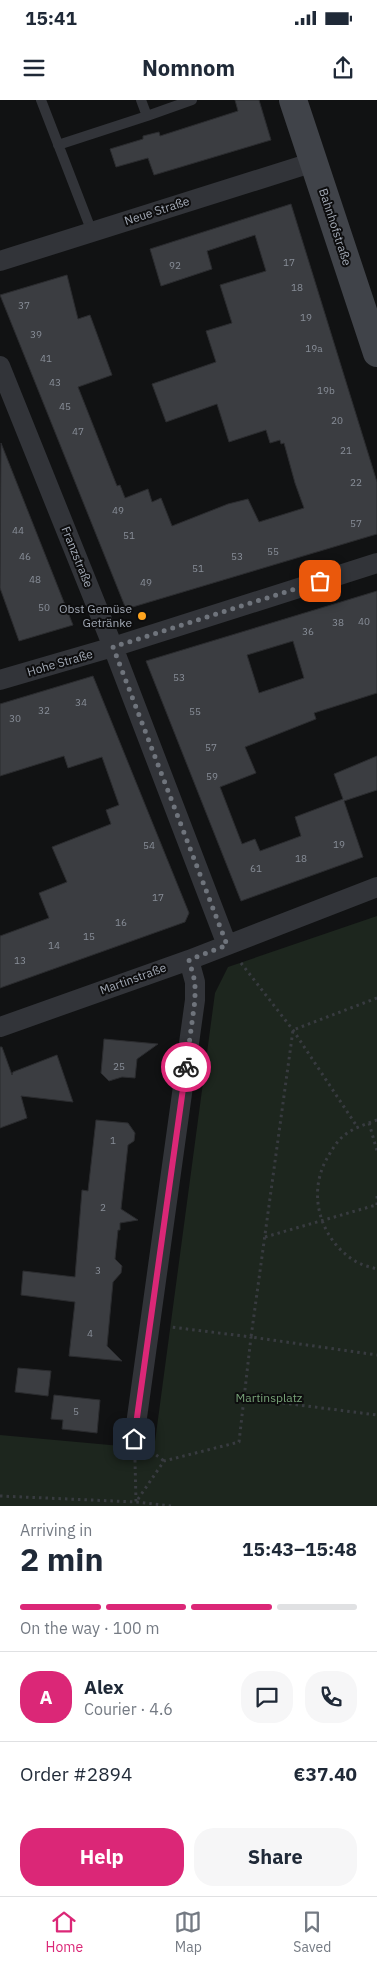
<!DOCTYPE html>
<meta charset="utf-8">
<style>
:root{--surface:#fff;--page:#f6f6f7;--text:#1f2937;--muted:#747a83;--line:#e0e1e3;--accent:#db2777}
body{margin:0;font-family:"IBM Plex Sans",sans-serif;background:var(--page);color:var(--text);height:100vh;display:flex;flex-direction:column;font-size:19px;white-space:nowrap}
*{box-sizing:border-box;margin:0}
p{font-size:16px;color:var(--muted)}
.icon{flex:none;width:28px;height:28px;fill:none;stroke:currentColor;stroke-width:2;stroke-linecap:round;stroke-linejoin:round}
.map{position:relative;height:1406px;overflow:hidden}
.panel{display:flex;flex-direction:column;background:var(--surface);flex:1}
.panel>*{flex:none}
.pin{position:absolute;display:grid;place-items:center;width:42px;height:42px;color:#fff;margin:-21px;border-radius:10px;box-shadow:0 2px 8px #0006}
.courier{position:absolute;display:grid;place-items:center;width:50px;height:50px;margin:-25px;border:4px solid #db2777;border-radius:50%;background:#fff;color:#222;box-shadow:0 1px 6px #0007}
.head em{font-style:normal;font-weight:700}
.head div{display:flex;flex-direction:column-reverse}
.head{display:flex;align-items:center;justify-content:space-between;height:85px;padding:0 20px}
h1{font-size:32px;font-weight:700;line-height:38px}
.bar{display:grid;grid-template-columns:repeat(4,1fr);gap:8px 5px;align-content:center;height:60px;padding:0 20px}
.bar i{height:6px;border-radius:4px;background:var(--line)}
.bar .active{background:var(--accent)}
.bar p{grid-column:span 4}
.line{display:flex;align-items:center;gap:12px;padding:0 20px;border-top:1px solid var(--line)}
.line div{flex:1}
.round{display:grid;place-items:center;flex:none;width:52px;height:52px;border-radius:20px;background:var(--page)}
.button{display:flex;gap:10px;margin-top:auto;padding:10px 20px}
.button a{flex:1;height:58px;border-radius:20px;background:var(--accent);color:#fff;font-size:20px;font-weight:700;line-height:58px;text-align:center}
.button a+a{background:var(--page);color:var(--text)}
.status{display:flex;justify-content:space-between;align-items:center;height:35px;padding:0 25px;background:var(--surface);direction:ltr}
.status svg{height:14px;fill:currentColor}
header{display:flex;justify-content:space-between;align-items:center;height:65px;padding:0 20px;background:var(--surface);font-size:22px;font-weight:700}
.tab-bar{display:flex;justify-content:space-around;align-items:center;height:70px;border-top:1px solid var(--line);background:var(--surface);font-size:14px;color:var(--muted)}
.tab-bar a{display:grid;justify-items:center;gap:2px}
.tab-bar .active{color:var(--accent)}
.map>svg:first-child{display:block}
.green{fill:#1d261e}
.building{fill:#3b3d41;stroke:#2b2c2f;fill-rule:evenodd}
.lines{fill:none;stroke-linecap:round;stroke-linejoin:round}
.path{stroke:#383b40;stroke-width:3;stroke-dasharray:2.5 4;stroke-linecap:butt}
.lane{stroke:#323439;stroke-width:10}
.street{stroke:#323439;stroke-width:20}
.secondary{stroke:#404349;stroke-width:28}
.done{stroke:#6f747c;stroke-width:5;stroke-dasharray:0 9}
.route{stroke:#db2777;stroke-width:6}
.poi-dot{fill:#ffa41e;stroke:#0d0d0e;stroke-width:2}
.labels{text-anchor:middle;stroke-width:4;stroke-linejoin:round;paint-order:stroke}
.number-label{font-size:10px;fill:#888e98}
.street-label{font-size:12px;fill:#a2a9b5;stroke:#0d0d0e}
.poi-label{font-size:12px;fill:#a2a9b5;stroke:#0d0d0e;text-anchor:end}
.park-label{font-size:12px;fill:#77a277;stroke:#0d0d0e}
</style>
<div class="status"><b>15:41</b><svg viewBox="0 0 49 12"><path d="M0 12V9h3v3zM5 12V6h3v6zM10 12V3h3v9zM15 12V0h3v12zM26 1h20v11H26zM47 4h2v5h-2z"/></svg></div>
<header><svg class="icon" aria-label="menu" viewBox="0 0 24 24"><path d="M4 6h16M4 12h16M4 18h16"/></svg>Nomnom<svg class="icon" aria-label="share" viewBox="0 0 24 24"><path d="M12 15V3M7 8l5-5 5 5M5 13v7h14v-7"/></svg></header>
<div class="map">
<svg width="377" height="1406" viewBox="0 0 377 1406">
<rect width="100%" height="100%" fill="#111213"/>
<path class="green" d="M 377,816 L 377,1406 L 0,1406 L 0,1335 L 154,1349 L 215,893 L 228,867 Z"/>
<path class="building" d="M 235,0 L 259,0 L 271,40 L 154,75 L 148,58 L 116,67 L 110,49 L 143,39 L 143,36 L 159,32 L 160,36 L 238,11 Z
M 291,104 L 377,382 L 377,434 L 126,509 L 0,195 L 67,175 L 78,219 L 90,215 L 112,275 L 78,287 L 117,386 L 120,385 L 125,398 L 148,389 L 152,402 L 161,398 L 172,426 L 228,404 L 248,399 L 259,422 L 304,408 L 295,383 L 284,343 L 281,344 L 280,340 L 270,343 L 266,330 L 229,342 L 217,304 L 166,322 L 152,284 L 216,262 L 206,231 L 232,223 L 220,185 L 266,171 L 255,135 L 207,151 L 212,169 L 161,186 L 150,149 Z
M 1,343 L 73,525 L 19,541 L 0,488 Z
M 377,491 L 377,593 L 314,613 L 316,619 L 245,647 L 256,673 L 220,687 L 242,744 L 255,739 L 260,751 L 301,736 L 295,717 L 343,699 L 334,674 L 377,656 L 377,690 L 344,701 L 363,757 L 241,801 L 146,561 ZM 293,541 L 304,578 L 259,593 L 247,555 Z
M 93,576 L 189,813 L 185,822 L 0,888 L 0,836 L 49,818 L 39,793 L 67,782 L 52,747 L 111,724 L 106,710 L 119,705 L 102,657 L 68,668 L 64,656 L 0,676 L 0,604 Z
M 104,939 L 158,944 L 137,959 L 135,978 L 122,977 L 109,981 L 101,973 Z
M 0,947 L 2,947 L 12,975 L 13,972 L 57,955 L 73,1002 L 21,996 L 27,1018 L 0,1028 Z
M 96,1020 L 128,1023 L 135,1033 L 134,1041 L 128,1045 L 121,1109 L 138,1120 L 120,1123 L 120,1130 L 118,1130 L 115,1159 L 122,1166 L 121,1173 L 113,1182 L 107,1246 L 122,1261 L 69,1256 L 75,1202 L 21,1195 L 23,1171 L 75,1177 L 82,1090 L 88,1091 Z
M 18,1268 L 51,1271 L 48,1296 L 15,1292 Z
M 54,1295 L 100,1300 L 97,1333 L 62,1329 L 63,1320 L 51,1319 Z"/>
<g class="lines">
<path class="path" d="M 241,863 L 293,930 L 358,1028
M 377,898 L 293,930 L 251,1237 L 377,1255
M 377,1020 C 368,1023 357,1027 349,1032 C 340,1037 334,1046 329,1055 C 306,1091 319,1139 355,1161 C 361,1165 370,1167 377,1169
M 369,1023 L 377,1051
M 377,1105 L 377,1094
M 265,1137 L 376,1105
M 244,1298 L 377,1315
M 151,1351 L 164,1361
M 135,1360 L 136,1402 L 164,1361 L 239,1342 L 251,1237 L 171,1227
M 0,1396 L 136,1402 L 171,1406"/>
<path class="lane" d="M 41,0 L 92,132
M 147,16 L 192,0
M 58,45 L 147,16 L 141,0"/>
<path class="street" d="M 0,161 L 314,62
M 0,266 L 113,547 L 227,845
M 0,580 L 113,547 L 377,463
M 0,927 L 189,860 L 377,787
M 134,1339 L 195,900 L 195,882 L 189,860"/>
<path class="secondary" d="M 293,0 L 377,253"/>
</g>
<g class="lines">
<path class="done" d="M 186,967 L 195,900 L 195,882 L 189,860 L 227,845 L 113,547 L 320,481"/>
<path class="route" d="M 134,1339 L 186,967"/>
</g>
<circle class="poi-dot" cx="142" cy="516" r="5"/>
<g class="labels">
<g class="number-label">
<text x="289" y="166">17</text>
<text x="175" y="169">92</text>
<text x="297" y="191">18</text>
<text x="24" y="209">37</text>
<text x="306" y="221">19</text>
<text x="36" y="238">39</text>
<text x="314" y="252">19a</text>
<text x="46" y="262">41</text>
<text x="55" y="286">43</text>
<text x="326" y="294">19b</text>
<text x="65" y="310">45</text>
<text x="337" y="324">20</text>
<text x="78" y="335">47</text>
<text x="346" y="354">21</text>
<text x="356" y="386">22</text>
<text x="118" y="414">49</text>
<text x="356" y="427">57</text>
<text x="18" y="434">44</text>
<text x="129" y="439">51</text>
<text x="273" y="455">55</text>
<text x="25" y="460">46</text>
<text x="237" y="460">53</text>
<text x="198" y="472">51</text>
<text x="35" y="483">48</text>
<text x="146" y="486">49</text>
<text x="44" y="511">50</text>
<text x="364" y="525">40</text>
<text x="338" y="526">38</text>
<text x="308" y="535">36</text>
<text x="179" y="581">53</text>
<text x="81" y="606">34</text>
<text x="44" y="614">32</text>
<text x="195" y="615">55</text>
<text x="15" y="622">30</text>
<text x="211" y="651">57</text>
<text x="212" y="680">59</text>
<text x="339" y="748">19</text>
<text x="149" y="749">54</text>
<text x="301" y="762">18</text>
<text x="256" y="772">61</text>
<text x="158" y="801">17</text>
<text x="121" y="826">16</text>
<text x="89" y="840">15</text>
<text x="54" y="849">14</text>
<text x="20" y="864">13</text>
<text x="119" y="970">25</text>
<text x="113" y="1044">1</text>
<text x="103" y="1111">2</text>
<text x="98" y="1174">3</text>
<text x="90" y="1237">4</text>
<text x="76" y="1315">5</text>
</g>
<g class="street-label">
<text transform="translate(157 111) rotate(-18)" y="4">Neue Straße</text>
<text transform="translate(335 127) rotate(72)" y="4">Bahnhofstraße</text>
<text transform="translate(77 457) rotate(68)" y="4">Franzstraße</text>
<text transform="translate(60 563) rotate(-16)" y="4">Hohe Straße</text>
<text transform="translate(133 879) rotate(-20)" y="4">Martinstraße</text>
</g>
<g class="poi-label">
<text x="132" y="513">Obst Gemüse<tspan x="132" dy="14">Getränke</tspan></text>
</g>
<g class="park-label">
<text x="269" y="1302">Martinsplatz</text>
</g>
</g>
</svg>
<div class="pin" style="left:320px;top:481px;background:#ea580c"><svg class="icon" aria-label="bag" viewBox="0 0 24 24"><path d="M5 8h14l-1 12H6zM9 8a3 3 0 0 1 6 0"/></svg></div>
<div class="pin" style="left:134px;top:1339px;background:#1f2937"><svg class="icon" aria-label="home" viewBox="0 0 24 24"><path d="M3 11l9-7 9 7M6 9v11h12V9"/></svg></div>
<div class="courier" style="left:186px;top:967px"><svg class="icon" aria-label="bike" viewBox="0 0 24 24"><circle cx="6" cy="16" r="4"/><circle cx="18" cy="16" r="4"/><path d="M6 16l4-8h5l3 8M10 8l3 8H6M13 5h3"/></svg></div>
</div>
<section class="panel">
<div class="head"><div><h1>2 min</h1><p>Arriving in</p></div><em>15:43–15:48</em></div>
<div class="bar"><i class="active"></i><i class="active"></i><i class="active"></i><i></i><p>On the way · 100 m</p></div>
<div class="line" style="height:90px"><b class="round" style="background:var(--accent);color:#fff">A</b><div><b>Alex</b><p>Courier · 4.6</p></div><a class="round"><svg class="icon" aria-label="chat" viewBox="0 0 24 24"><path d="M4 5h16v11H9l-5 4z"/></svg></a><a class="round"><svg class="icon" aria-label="phone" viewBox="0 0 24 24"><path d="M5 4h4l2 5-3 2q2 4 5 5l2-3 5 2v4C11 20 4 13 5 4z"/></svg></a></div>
<div class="line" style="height:65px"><div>Order #2894</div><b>€37.40</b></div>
<div class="button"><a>Help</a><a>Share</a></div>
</section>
<nav class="tab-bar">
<a class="active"><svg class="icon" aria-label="home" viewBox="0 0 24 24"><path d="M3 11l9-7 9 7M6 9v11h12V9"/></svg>Home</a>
<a><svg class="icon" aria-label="map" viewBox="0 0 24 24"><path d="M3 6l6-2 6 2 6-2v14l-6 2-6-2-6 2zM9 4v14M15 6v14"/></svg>Map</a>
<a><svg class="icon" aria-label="saved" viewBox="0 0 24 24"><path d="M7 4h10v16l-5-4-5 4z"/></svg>Saved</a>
</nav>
